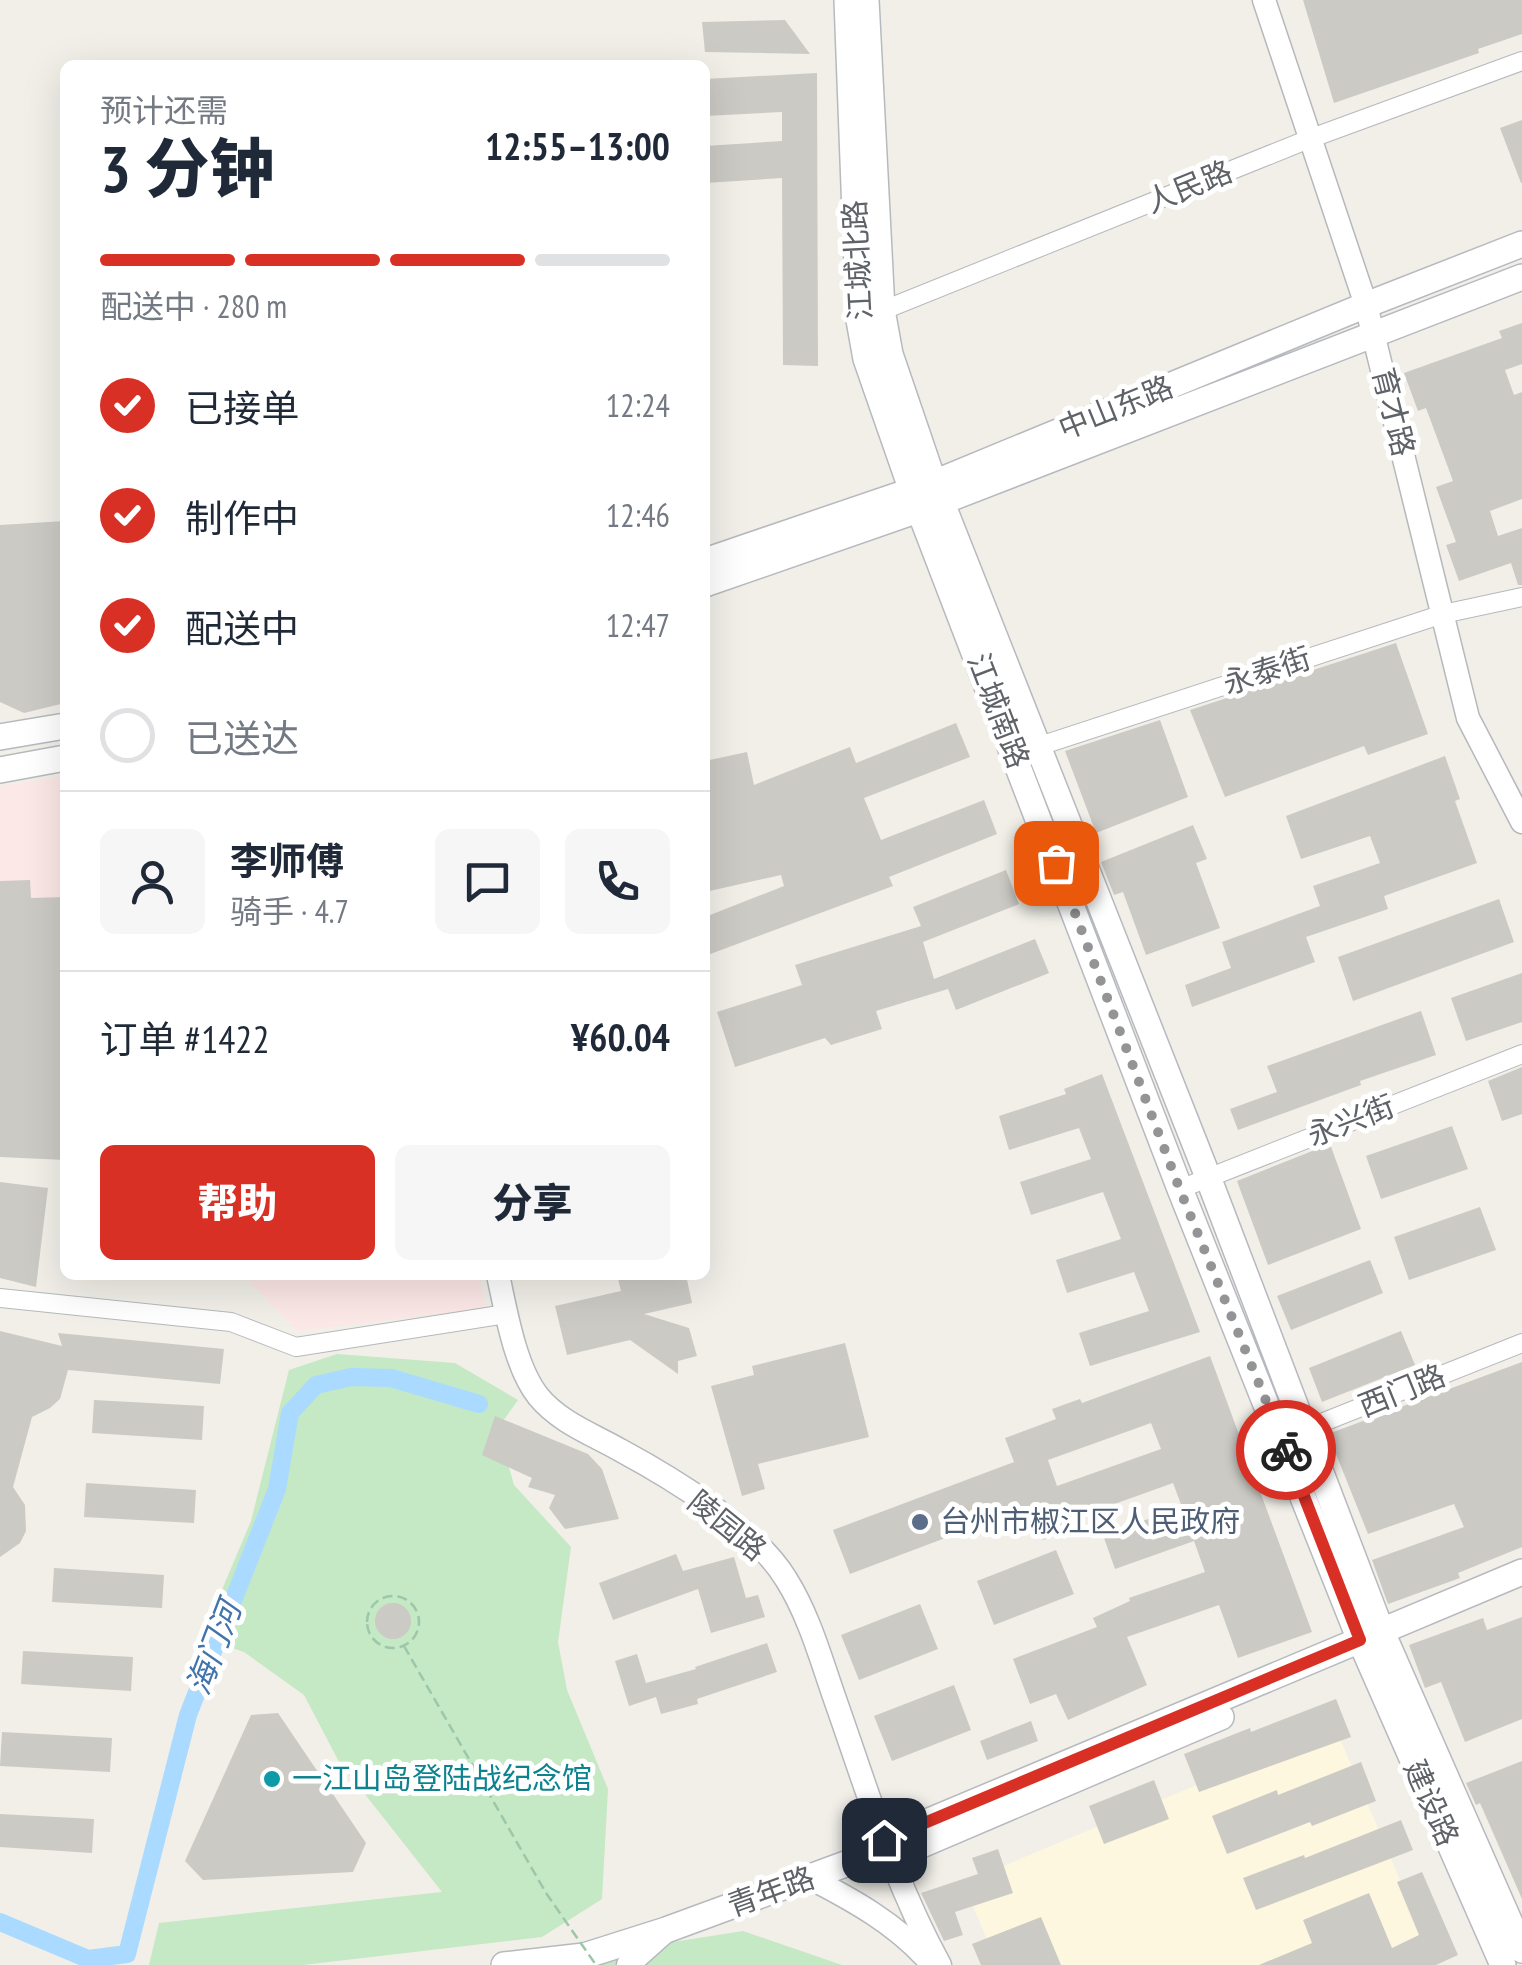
<!DOCTYPE html>
<html lang="zh">
<meta charset="utf-8">
<style>
:root{--surface:#fff;--page:#f6f6f7;--text:#1f2937;--muted:#747a83;--line:#e0e1e3;--accent:#d93025}
body{margin:0;font-family:"PT Sans Narrow","Noto Sans SC",sans-serif;background:var(--page);color:var(--text);height:100vh;display:flex;flex-direction:column;font-size:38px;white-space:nowrap}
*{box-sizing:border-box;margin:0}
p{font-size:32px;color:var(--muted)}
.icon{flex:none;width:55px;height:55px;fill:none;stroke:currentColor;stroke-width:2;stroke-linecap:round;stroke-linejoin:round}
.map{position:relative;flex:1;overflow:hidden}
.sheet{position:absolute;left:60px;top:60px;width:650px;height:1220px;display:flex;flex-direction:column;background:var(--surface);border-radius:15px;box-shadow:0 10px 40px #0002}
.sheet>*{flex:none}
.pin{position:absolute;display:grid;place-items:center;width:85px;height:85px;color:#fff;margin:-42px;border-radius:20px;box-shadow:0 5px 15px #0006}
.courier{position:absolute;display:grid;place-items:center;width:100px;height:100px;margin:-50px;border:8px solid #d93025;border-radius:50%;background:#fff;color:#222;box-shadow:0 2px 12px #0007}
.headline em{font-style:normal;font-weight:800}
.headline div{display:flex;flex-direction:column-reverse}
.headline{display:flex;align-items:center;justify-content:space-between;height:170px;padding:0 40px}
h1{font-size:65px;font-weight:800;line-height:75px}
.bar{display:grid;grid-template-columns:repeat(4,1fr);gap:15px 10px;align-content:center;height:120px;padding:0 40px}
.bar i{height:12px;border-radius:8px;background:var(--line)}
.bar .selected{background:var(--accent)}
.bar p{grid-column:span 4}
.line{display:flex;align-items:center;gap:25px;padding:0 40px;border-top:2px solid var(--line)}
.line div{flex:1}
.round{display:grid;place-items:center;flex:none;width:105px;height:105px;border-radius:15px;background:var(--page)}
ol{padding:0 40px;list-style:none}
li{display:flex;align-items:center;gap:30px;height:110px}
li p{margin-inline-start:auto}
li .icon{padding:10px;border-radius:50%;background:var(--accent);color:#fff;stroke-width:4}
li:last-child{color:var(--muted)}
li i{width:55px;height:55px;border:5px solid var(--line);border-radius:50%}
.action{display:flex;gap:20px;margin-top:auto;padding:20px 40px}
.action a{flex:1;height:115px;border-radius:15px;background:var(--accent);color:#fff;font-size:40px;font-weight:800;line-height:115px;text-align:center}
.action a+a{background:var(--page);color:var(--text)}
.map>svg:first-child{display:block}
.commercial{fill:#fef7e0}
.medical{fill:#fce8e6}
.green{fill:#c5e8c5}
.lines{fill:none;stroke-linecap:round;stroke-linejoin:round}
.canal{stroke:#aadaff;stroke-width:18}
.building{fill:#cccac5;fill-rule:evenodd}
.minor-casing{stroke:#b5b8bc;stroke-width:20}
.tertiary-casing{stroke:#b5b8bc;stroke-width:25}
.secondary-casing{stroke:#b6babf;stroke-width:28}
.path{stroke:#9cc7a9;stroke-width:2.5;stroke-dasharray:10 5;stroke-linecap:butt}
.minor{stroke:#fff;stroke-width:18}
.tertiary{stroke:#fff;stroke-width:22}
.secondary{stroke:#fff;stroke-width:25}
.path-bridge{stroke:#9cc7a9;stroke-width:2.5;stroke-dasharray:10 5;stroke-linecap:butt}
.done{stroke:#929495;stroke-width:10;stroke-dasharray:0 18}
.route{stroke:#d93025;stroke-width:12}
.service-dot{fill:#5c6f8a;stroke:#fff;stroke-width:4}
.culture-dot{fill:#0f9aa8;stroke:#fff;stroke-width:4}
.labels{text-anchor:middle;stroke-width:10;stroke-linejoin:round;paint-order:stroke}
.street-label{font-size:30px;fill:#5f6368;stroke:#fff}
.service-label{font-size:30px;fill:#4e5e75;stroke:#fff;text-anchor:start}
.culture-label{font-size:30px;fill:#0d838f;stroke:#fff;text-anchor:start}
.water-label{font-size:32px;font-style:italic;fill:#4174aa;stroke:#fff}
</style>
<div class="map">
<svg width="1522" height="1965" viewBox="0 0 1522 1965">
<rect width="100%" height="100%" fill="#f1efe8"/>
<path class="commercial" d="M 1335,1727 L 1436,1965 L 998,1965 L 963,1883 Z"/>
<path class="medical" d="M 65,776 L 65,1160 L 0,1155 L 0,786 Z
M 243,1275 L 479,1275 L 486,1308 L 298,1331 Z"/>
<path class="green" d="M 337,1354 L 455,1363 L 518,1400 L 498,1428 L 514,1485 L 571,1547 L 558,1642 L 567,1690 L 608,1789 L 602,1899 L 542,1937 L 303,1965 L 149,1965 L 159,1923 L 442,1892 L 338,1760 L 304,1695 L 244,1652 L 202,1637 L 251,1521 L 289,1370 Z
M 743,1931 L 842,1965 L 578,1965 L 584,1956 Z"/>
<g class="lines">
<path class="canal" d="M 0,1922 L 88,1959 L 127,1954 L 188,1715 L 277,1489 L 290,1413 L 316,1385 L 351,1377 L 391,1378 L 479,1404"/>
</g>
<path class="building" d="M 1303,0 L 1522,0 L 1522,34 L 1478,49 L 1479,53 L 1334,103 Z
M 785,20 L 810,54 L 705,52 L 702,22 Z
M 817,73 L 818,366 L 783,365 L 782,178 L 705,183 L 705,146 L 782,141 L 782,112 L 705,116 L 705,79 Z
M 1522,120 L 1522,183 L 1521,183 L 1500,128 Z
M 1522,323 L 1522,364 L 1505,370 L 1514,395 L 1522,392 L 1522,499 L 1490,511 L 1498,536 L 1522,528 L 1522,585 L 1518,585 L 1511,563 L 1459,581 L 1446,545 L 1456,542 L 1436,487 L 1453,481 L 1426,408 L 1418,411 L 1404,373 L 1502,338 L 1499,331 Z
M 65,521 L 65,703 L 24,713 L 0,702 L 0,525 Z
M 1396,643 L 1428,734 L 1368,755 L 1364,746 L 1225,797 L 1190,710 Z
M 1160,720 L 1188,797 L 1096,833 L 1065,751 Z
M 956,723 L 970,757 L 864,798 L 881,840 L 984,800 L 997,834 L 889,877 L 893,886 L 705,956 L 705,917 L 784,886 L 781,875 L 705,892 L 705,761 L 747,752 L 754,785 L 850,747 L 856,763 Z
M 1445,756 L 1460,799 L 1455,801 L 1477,863 L 1384,896 L 1388,909 L 1306,937 L 1315,962 L 1192,1007 L 1185,985 L 1231,968 L 1222,942 L 1320,906 L 1313,886 L 1380,863 L 1370,836 L 1301,859 L 1286,816 Z
M 1193,825 L 1207,859 L 1196,863 L 1220,928 L 1146,955 L 1123,892 L 1114,895 L 1101,862 Z
M 1006,870 L 1019,904 L 923,942 L 934,979 L 1035,939 L 1049,973 L 956,1010 L 948,989 L 876,1011 L 882,1029 L 831,1045 L 825,1038 L 735,1067 L 717,1012 L 802,985 L 795,965 L 921,926 L 913,907 Z
M 30,880 L 31,898 L 65,897 L 65,1160 L 0,1157 L 0,881 Z
M 1499,899 L 1514,942 L 1353,1001 L 1338,957 Z
M 1522,973 L 1522,1022 L 1466,1041 L 1451,998 Z
M 1421,1011 L 1436,1055 L 1360,1081 L 1361,1085 L 1238,1130 L 1230,1109 L 1277,1092 L 1267,1066 Z
M 1522,1067 L 1522,1114 L 1502,1121 L 1488,1081 Z
M 1102,1074 L 1200,1332 L 1090,1366 L 1079,1333 L 1149,1311 L 1134,1272 L 1067,1293 L 1056,1260 L 1121,1239 L 1103,1192 L 1031,1215 L 1020,1182 L 1091,1159 L 1079,1128 L 1009,1150 L 999,1116 L 1066,1094 L 1064,1089 Z
M 1452,1126 L 1468,1169 L 1381,1199 L 1366,1156 Z
M 1330,1144 L 1361,1229 L 1268,1265 L 1237,1181 Z
M 0,1182 L 48,1188 L 36,1287 L 0,1278 Z
M 1480,1207 L 1496,1250 L 1409,1280 L 1394,1237 Z
M 1370,1260 L 1383,1293 L 1291,1330 L 1277,1296 Z
M 617,1275 L 686,1275 L 692,1303 L 644,1314 L 689,1328 L 697,1356 L 678,1361 L 678,1374 L 630,1340 L 567,1355 L 555,1306 L 621,1291 Z
M 0,1331 L 62,1346 L 58,1333 L 224,1349 L 220,1384 L 68,1370 L 60,1399 L 50,1408 L 32,1417 L 13,1487 L 25,1505 L 26,1531 L 20,1543 L 0,1557 Z
M 1401,1331 L 1415,1365 L 1322,1402 L 1309,1368 Z
M 845,1343 L 869,1437 L 758,1464 L 765,1489 L 742,1496 L 711,1386 L 754,1375 L 752,1366 Z
M 1210,1356 L 1312,1632 L 1238,1658 L 1219,1605 L 1127,1637 L 1147,1685 L 1068,1720 L 1056,1694 L 1030,1704 L 1013,1659 L 1097,1627 L 1093,1618 L 1130,1601 L 1129,1598 L 1205,1572 L 1194,1541 L 1115,1569 L 1103,1535 L 1182,1507 L 1173,1483 L 1070,1520 L 1073,1529 L 1043,1540 L 1030,1506 L 850,1574 L 833,1530 L 1014,1462 L 1005,1438 L 1056,1419 L 1052,1409 L 1080,1399 L 1082,1403 ZM 1151,1423 L 1161,1449 L 1057,1486 L 1048,1460 Z
M 1522,1362 L 1522,1547 L 1458,1573 L 1460,1578 L 1388,1604 L 1372,1560 L 1464,1527 L 1454,1504 L 1368,1534 L 1328,1434 Z
M 94,1400 L 204,1406 L 202,1440 L 92,1433 Z
M 495,1416 L 588,1454 L 602,1469 L 619,1519 L 565,1529 L 549,1508 L 555,1495 L 528,1487 L 532,1478 L 482,1455 Z
M 86,1483 L 196,1490 L 194,1523 L 84,1517 Z
M 1056,1550 L 1074,1594 L 994,1625 L 977,1581 Z
M 676,1554 L 683,1571 L 734,1557 L 746,1598 L 758,1595 L 765,1617 L 711,1633 L 698,1589 L 613,1620 L 599,1583 Z
M 54,1568 L 164,1575 L 162,1608 L 52,1602 Z
M375 1621a18 18 0 1 1 36 0a18 18 0 1 1-36 0Z
M 920,1604 L 938,1649 L 859,1680 L 841,1635 Z
M 1522,1617 L 1522,1719 L 1465,1742 L 1441,1682 L 1425,1688 L 1409,1645 L 1483,1618 L 1487,1630 Z
M 767,1643 L 777,1672 L 697,1699 L 698,1704 L 661,1714 L 656,1697 L 629,1706 L 615,1661 L 637,1654 L 646,1683 L 696,1669 L 695,1667 Z
M 23,1651 L 133,1657 L 131,1691 L 21,1684 Z
M 954,1685 L 971,1730 L 892,1761 L 874,1716 Z
M 1336,1699 L 1351,1737 L 1199,1792 L 1184,1754 L 1250,1728 L 1251,1732 Z
M 278,1713 L 366,1843 L 353,1872 L 203,1880 L 185,1861 L 251,1715 Z
M 1031,1721 L 1038,1741 L 987,1760 L 980,1741 Z
M 2,1732 L 112,1738 L 110,1772 L 0,1766 Z
M 1522,1761 L 1522,1899 L 1480,1803 L 1476,1805 L 1466,1783 Z
M 1361,1762 L 1376,1801 L 1312,1826 L 1310,1822 L 1227,1854 L 1212,1816 L 1277,1790 L 1278,1795 Z
M 1154,1780 L 1169,1819 L 1104,1844 L 1089,1806 Z
M 0,1814 L 94,1819 L 92,1853 L 0,1847 Z
M 1401,1820 L 1413,1850 L 1256,1910 L 1243,1878 L 1304,1855 L 1305,1858 Z
M 998,1849 L 1013,1893 L 955,1912 L 963,1935 L 944,1941 L 921,1893 L 978,1874 L 972,1858 Z
M 1422,1872 L 1458,1955 L 1436,1965 L 1259,1965 L 1312,1943 L 1303,1920 L 1369,1893 L 1392,1948 L 1419,1935 L 1397,1882 Z
M 1041,1917 L 1061,1965 L 981,1965 L 972,1944 Z"/>
<g class="lines">
<defs>
<path id="minor" d="M 874,314 L 1309,139 L 1522,61
M 1015,754 L 1443,614 L 1522,597
M 1180,1189 L 1522,1054
M 0,1298 L 231,1322 L 296,1347 L 506,1314
M 1296,1433 L 1522,1343"/>
<path id="tertiary" d="M 1264,0 L 1366,305 L 1468,718 L 1522,822
M 498,1275 C 506,1311 515,1367 538,1396 C 559,1422 592,1434 620,1450 C 672,1478 756,1529 786,1579 C 810,1617 822,1663 837,1705 C 868,1793 895,1884 940,1965
M 810,1878 C 853,1900 896,1924 929,1961
M 628,1965 L 666,1931"/>
<path id="secondary" d="M 847,0 L 859,320 L 866,359 L 912,491 L 1180,1189 L 1360,1640 L 1503,1965
M 866,0 L 882,310 L 890,354 L 934,483 L 1208,1177 L 1381,1630 L 1522,1950
M 705,561 L 934,483 L 1366,305 L 1522,244
M 705,584 L 941,502 L 1522,277
M 0,737 L 65,726
M 0,770 L 65,758
M 870,1855 L 891,1858 L 1221,1717
M 504,1965 L 584,1956 L 666,1930 L 870,1855 L 884,1840 L 1522,1572"/>
</defs>
<use href="#minor" class="minor-casing"/>
<use href="#tertiary" class="tertiary-casing"/>
<use href="#secondary" class="secondary-casing"/>
<path class="path" d="M367 1622a26 26 0 1 1 52 0a26 26 0 1 1-52 0Z
M 404,1646 L 546,1893"/>
<use href="#minor" class="minor"/>
<use href="#tertiary" class="tertiary"/>
<use href="#secondary" class="secondary"/>
<path class="path-bridge" d="M 546,1893 L 596,1965"/>
</g>
<g class="lines">
<path class="done" d="M 1056,863 L 1180,1190 L 1286,1450"/>
<path class="route" d="M 884,1840 L 1360,1640 L 1286,1450"/>
</g>
<circle class="service-dot" cx="920" cy="1522" r="10"/>
<circle class="culture-dot" cx="272" cy="1779" r="10"/>
<g class="labels">
<g class="street-label">
<text transform="translate(1189 187) rotate(-22)" y="10">人民路</text>
<text transform="translate(858 260) rotate(-93)" y="10">江城北路</text>
<text transform="translate(1116 408) rotate(-22)" y="10">中山东路</text>
<text transform="translate(1393 412) rotate(76)" y="10">育才路</text>
<text transform="translate(1267 671) rotate(-18)" y="10">永泰街</text>
<text transform="translate(998 711) rotate(69)" y="10">江城南路</text>
<text transform="translate(1351 1121) rotate(-21)" y="10">永兴街</text>
<text transform="translate(1402 1391) rotate(-22)" y="10">西门路</text>
<text transform="translate(727 1526) rotate(39)" y="10">陵园路</text>
<text transform="translate(1431 1803) rotate(66)" y="10">建设路</text>
<text transform="translate(771 1892) rotate(-20)" y="10">青年路</text>
</g>
<g class="service-label">
<text x="940" y="1532">台州市椒江区人民政府</text>
</g>
<g class="culture-label">
<text x="292" y="1789">一江山岛登陆战纪念馆</text>
</g>
<g class="water-label">
<text transform="translate(214 1648) rotate(-69)" y="11">海门河</text>
</g>
</g>
</svg>
<div class="pin" style="left:1056px;top:863px;background:#ea580c"><svg class="icon" aria-label="bag" viewBox="0 0 24 24"><path d="M5 8h14l-1 12H6zM9 8a3 3 0 0 1 6 0"/></svg></div>
<div class="pin" style="left:884px;top:1840px;background:#1f2937"><svg class="icon" aria-label="home" viewBox="0 0 24 24"><path d="M3 11l9-7 9 7M6 9v11h12V9"/></svg></div>
<div class="courier" style="left:1286px;top:1450px"><svg class="icon" aria-label="bike" viewBox="0 0 24 24"><circle cx="6" cy="16" r="4"/><circle cx="18" cy="16" r="4"/><path d="M6 16l4-8h5l3 8M10 8l3 8H6M13 5h3"/></svg></div>
<section class="sheet">
<div class="headline"><div><h1>3 分钟</h1><p>预计还需</p></div><em>12:55–13:00</em></div>
<div class="bar"><i class="selected"></i><i class="selected"></i><i class="selected"></i><i></i><p>配送中 · 280 m</p></div>
<ol>
<li><svg class="icon" aria-label="check" viewBox="0 0 24 24"><path d="M5 12l5 5 9-10"/></svg>已接单<p>12:24</p></li>
<li><svg class="icon" aria-label="check" viewBox="0 0 24 24"><path d="M5 12l5 5 9-10"/></svg>制作中<p>12:46</p></li>
<li><svg class="icon" aria-label="check" viewBox="0 0 24 24"><path d="M5 12l5 5 9-10"/></svg>配送中<p>12:47</p></li>
<li><i></i>已送达</li>
</ol>
<div class="line" style="height:180px"><a class="round"><svg class="icon" aria-label="person" viewBox="0 0 24 24"><circle cx="12" cy="8" r="4"/><path d="M4 21q1-7 8-7t8 7"/></svg></a><div><b>李师傅</b><p>骑手 · 4.7</p></div><a class="round"><svg class="icon" aria-label="chat" viewBox="0 0 24 24"><path d="M4 5h16v11H9l-5 4z"/></svg></a><a class="round"><svg class="icon" aria-label="phone" viewBox="0 0 24 24"><path d="M5 4h4l2 5-3 2q2 4 5 5l2-3 5 2v4C11 20 4 13 5 4z"/></svg></a></div>
<div class="line" style="height:130px"><div>订单 #1422</div><b>¥60.04</b></div>
<div class="action"><a>帮助</a><a>分享</a></div>
</section>
</div>
